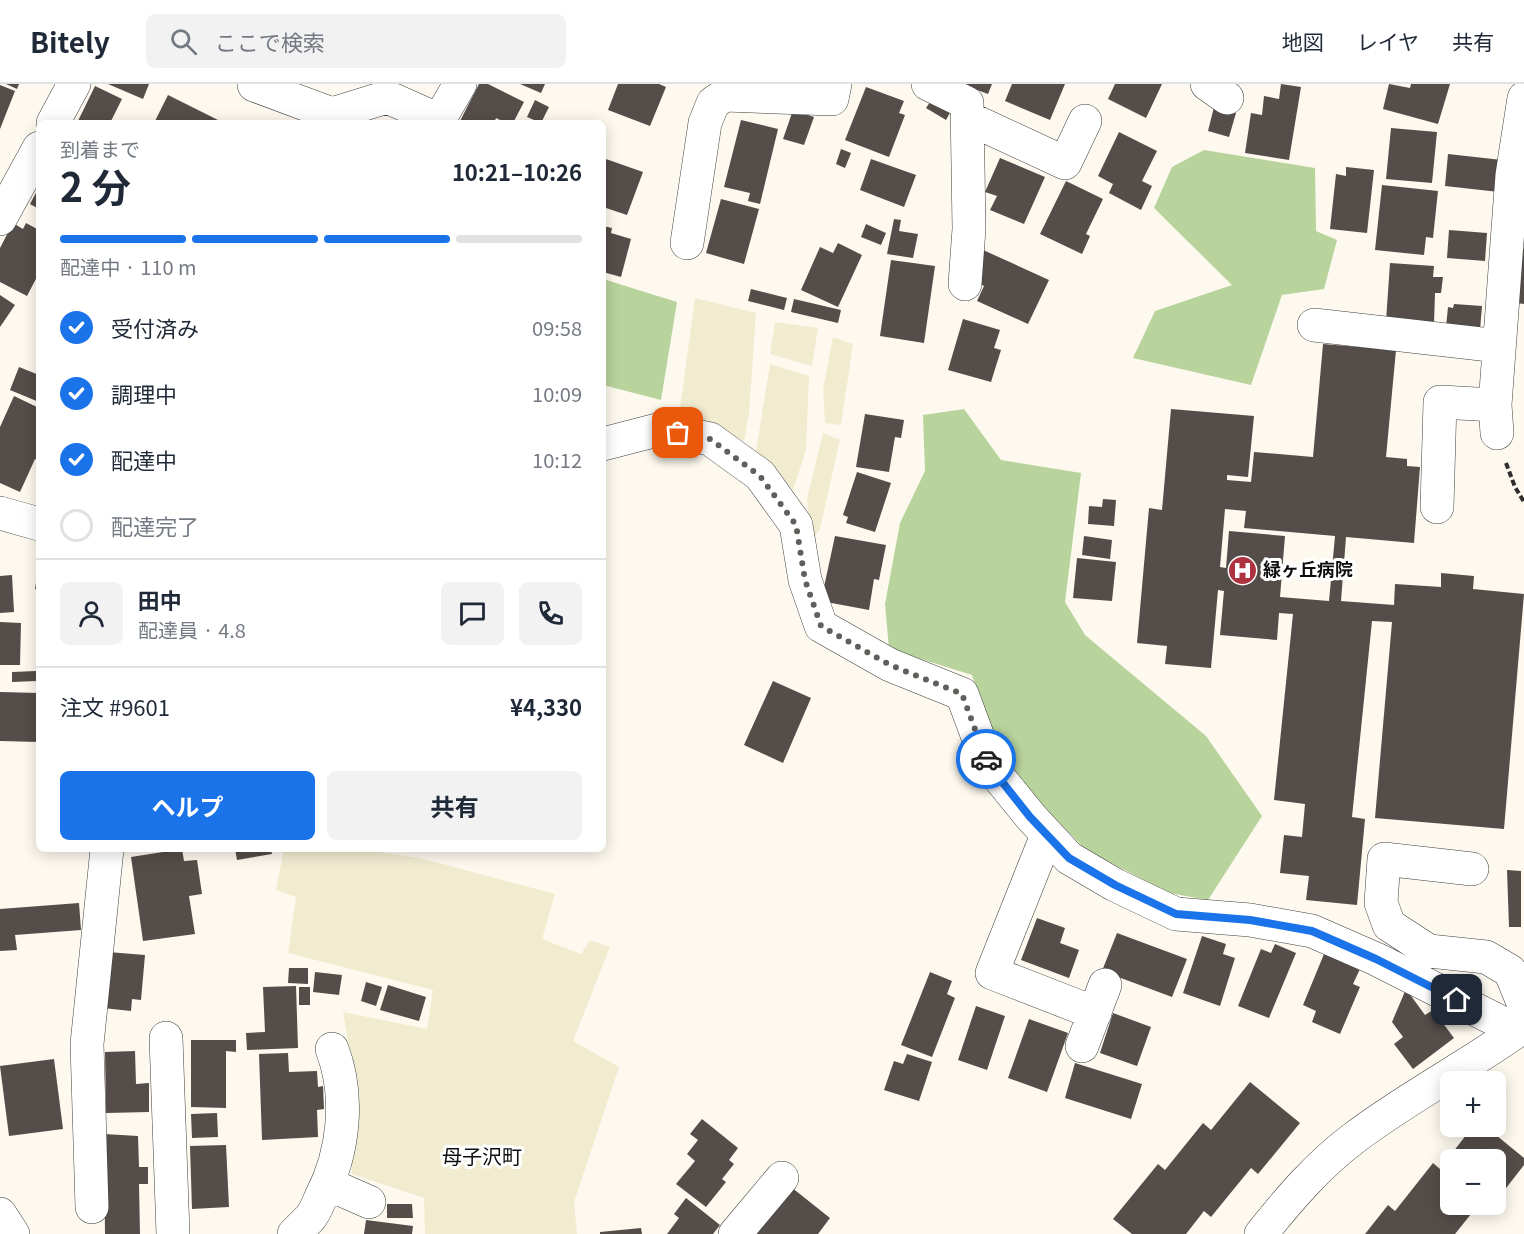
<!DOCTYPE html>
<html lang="ja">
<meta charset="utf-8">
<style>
:root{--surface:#fff;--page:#f2f2f3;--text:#1f2937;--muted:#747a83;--line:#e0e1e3;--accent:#1a73e8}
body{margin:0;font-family:Georgia,"Noto Sans JP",serif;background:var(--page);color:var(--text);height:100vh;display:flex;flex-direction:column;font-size:22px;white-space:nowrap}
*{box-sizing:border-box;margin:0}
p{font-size:20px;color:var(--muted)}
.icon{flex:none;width:33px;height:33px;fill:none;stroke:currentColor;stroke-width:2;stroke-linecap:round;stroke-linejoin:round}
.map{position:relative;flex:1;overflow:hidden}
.side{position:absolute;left:36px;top:36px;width:570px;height:732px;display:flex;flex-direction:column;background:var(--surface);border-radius:9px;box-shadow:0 3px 15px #0003}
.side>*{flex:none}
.tools{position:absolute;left:1440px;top:987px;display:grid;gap:12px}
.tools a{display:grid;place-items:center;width:66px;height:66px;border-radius:9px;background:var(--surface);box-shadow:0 3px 15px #0003;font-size:30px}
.pin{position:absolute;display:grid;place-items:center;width:51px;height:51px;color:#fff;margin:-26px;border-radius:12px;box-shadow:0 3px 9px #0006}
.courier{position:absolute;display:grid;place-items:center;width:60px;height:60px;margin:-30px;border:4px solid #1a73e8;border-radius:50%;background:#fff;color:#222;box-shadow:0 2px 8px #0007}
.summary em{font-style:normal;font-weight:700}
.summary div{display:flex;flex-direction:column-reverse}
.summary{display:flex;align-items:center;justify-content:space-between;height:102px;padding:0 24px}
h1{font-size:39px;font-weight:700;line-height:45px}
.bar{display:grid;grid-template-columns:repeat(4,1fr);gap:9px 6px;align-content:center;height:72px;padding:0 24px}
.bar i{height:8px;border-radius:4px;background:var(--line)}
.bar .current{background:var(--accent)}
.bar p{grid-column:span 4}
.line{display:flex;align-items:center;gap:15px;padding:0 24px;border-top:2px solid var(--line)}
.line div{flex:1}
.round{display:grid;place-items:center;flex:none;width:63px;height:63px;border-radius:9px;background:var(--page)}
ol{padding:0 24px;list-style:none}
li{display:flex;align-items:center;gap:18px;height:66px}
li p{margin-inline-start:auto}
li .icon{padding:6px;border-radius:50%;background:var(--accent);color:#fff;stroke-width:4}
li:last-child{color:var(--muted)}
li i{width:33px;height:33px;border:3px solid var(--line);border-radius:50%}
.primary-button{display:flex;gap:12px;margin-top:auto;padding:12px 24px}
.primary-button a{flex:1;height:69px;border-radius:9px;background:var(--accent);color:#fff;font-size:24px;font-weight:700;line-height:69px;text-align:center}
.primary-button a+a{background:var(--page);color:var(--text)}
header{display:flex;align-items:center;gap:36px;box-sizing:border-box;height:84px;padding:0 30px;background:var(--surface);border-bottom:2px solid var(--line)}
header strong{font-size:28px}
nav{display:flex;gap:33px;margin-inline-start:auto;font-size:21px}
.search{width:420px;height:54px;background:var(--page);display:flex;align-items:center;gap:15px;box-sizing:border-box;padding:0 21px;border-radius:9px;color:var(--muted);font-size:22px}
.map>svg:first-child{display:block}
.farmland{fill:#f1ecd0}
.forest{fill:#b8d39c}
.building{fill:#544d4a;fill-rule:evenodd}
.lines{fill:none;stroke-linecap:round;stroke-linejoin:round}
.minor-casing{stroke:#3f3f3f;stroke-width:34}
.path{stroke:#2e2e2e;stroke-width:4;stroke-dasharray:6 3;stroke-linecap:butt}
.minor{stroke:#fff;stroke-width:33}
.done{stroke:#605f5b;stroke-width:6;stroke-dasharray:0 10.8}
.route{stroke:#1a73e8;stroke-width:8}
.labels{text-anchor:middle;stroke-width:6;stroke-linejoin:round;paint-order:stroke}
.poi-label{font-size:18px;font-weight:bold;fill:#0c0c0c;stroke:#fff;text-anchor:start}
.neighbourhood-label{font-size:20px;fill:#0c0c0c;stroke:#fff}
</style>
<header>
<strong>Bitely</strong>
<div class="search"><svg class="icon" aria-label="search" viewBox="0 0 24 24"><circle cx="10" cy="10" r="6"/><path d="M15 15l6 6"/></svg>ここで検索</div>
<nav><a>地図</a><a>レイヤ</a><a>共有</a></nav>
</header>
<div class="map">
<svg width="1524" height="1150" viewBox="0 0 1524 1150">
<rect width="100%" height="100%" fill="#fdf9ee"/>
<path class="farmland" d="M 695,214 L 756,229 L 749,329 L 744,357 L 680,324 Z
M 775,238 L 818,244 L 812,282 L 770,270 Z
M 833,253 L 853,260 L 841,341 L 825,339 L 823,305 Z
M 770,280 L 809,292 L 806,366 L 793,406 L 756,367 Z
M 823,349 L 840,356 L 820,445 L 815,453 L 809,436 L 807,415 Z
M 284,765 L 358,765 L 420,774 L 555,810 L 542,855 L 581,870 L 590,856 L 610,863 L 573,957 L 619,983 L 574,1118 L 577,1150 L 425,1150 L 424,1114 L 352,1090 L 351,974 L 343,928 L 427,945 L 433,906 L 288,869 L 296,813 L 276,806 Z"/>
<path class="forest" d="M 1204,66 L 1315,84 L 1316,147 L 1337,156 L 1324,205 L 1282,211 L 1251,301 L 1133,274 L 1155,227 L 1232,201 L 1154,124 L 1172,83 Z
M 603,195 L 677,218 L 661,316 L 603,301 Z
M 964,325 L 1001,376 L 1081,389 L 1065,518 L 1085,551 L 1206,652 L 1262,732 L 1208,816 L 1169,809 L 1086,766 L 1025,704 L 989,643 L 972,591 L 889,565 L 885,520 L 900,439 L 925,387 L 923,331 Z"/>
<path class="building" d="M 6,0 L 19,0 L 17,5 Z
M 108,0 L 149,0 L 143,15 Z
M 479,0 L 488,0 L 524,18 L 513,39 L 506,39 L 496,34 L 494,39 L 459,39 Z
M 520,0 L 545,0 L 541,9 Z
M 618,0 L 659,0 L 666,3 L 650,42 L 608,26 Z
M 961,0 L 992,0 L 988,10 Z
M 1012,0 L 1065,0 L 1050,36 L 1005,17 Z
M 1115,0 L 1162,0 L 1146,34 L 1108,15 Z
M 1281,0 L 1301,3 L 1289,76 L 1245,69 L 1251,29 L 1262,31 L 1264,12 L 1279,15 Z
M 1389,0 L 1410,4 L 1411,0 L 1450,0 L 1438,40 L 1383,25 Z
M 0,1 L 15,7 L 0,45 Z
M 95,2 L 122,15 L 110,39 L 77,39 Z
M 866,3 L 904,17 L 899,29 L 905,31 L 889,73 L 845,56 Z
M 168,11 L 224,39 L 154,39 Z
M 932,15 L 951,27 L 946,36 L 926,24 Z
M 535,16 L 549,23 L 541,39 L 527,33 Z
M 1214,23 L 1236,29 L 1229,53 L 1208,47 Z
M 793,26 L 814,33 L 804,61 L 783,55 Z
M 741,36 L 778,45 L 760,120 L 748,117 L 750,109 L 724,103 Z
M 1391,44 L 1437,48 L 1432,99 L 1386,95 Z
M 1119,48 L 1157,67 L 1142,97 L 1152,102 L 1141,126 L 1109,109 L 1113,100 L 1098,92 Z
M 841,65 L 851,69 L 845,84 L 836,80 Z
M 1448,70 L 1502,76 L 1499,108 L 1445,102 Z
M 603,74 L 643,88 L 627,131 L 603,123 Z
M 1000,74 L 1045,93 L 1024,140 L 990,126 L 997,112 L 985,108 Z
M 871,75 L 916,91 L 904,123 L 860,106 Z
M 1346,83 L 1374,86 L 1367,149 L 1330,145 L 1336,90 L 1346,92 Z
M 1066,97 L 1103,115 L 1086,150 L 1090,152 L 1082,170 L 1040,150 Z
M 1382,101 L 1438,107 L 1433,154 L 1426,153 L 1424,171 L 1375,166 Z
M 39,103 L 39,125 L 30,120 Z
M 721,115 L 759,125 L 744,180 L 706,169 Z
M 894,135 L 901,136 L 899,147 L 918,150 L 913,174 L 887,170 Z
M 13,139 L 23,145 L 26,139 L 39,146 L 39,189 L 27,212 L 0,198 L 0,164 Z
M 866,140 L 886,149 L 881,161 L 861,153 Z
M 603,142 L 612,144 L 611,149 L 631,155 L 621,193 L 603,188 Z
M 1449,146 L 1487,149 L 1485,177 L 1447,174 Z
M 838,159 L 862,171 L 838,223 L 801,206 L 820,163 L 833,169 Z
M 1522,164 L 1524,165 L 1524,220 L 1516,219 Z
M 981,165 L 1049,196 L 1028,240 L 977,217 L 984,202 L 976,198 Z
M 891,176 L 935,182 L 924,259 L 880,252 Z
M 1390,179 L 1434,182 L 1433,193 L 1443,193 L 1441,209 L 1435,209 L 1434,240 L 1386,237 Z
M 751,205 L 787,214 L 784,226 L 748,217 Z
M 0,211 L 15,221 L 0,243 Z
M 794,215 L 841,226 L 838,239 L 791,228 Z
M 1454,220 L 1482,222 L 1480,246 L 1446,243 L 1448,223 L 1453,224 Z
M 963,235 L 1000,246 L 994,264 L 1001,266 L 991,298 L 948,286 Z
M 1323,260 L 1396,266 L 1386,373 L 1407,375 L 1407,382 L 1420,383 L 1414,459 L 1346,453 L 1341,517 L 1394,521 L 1395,500 L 1441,503 L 1441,489 L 1474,492 L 1473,505 L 1524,510 L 1504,745 L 1375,734 L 1392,538 L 1372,537 L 1352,733 L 1365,735 L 1357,821 L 1306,816 L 1309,792 L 1280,789 L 1284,751 L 1302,753 L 1305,720 L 1274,716 L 1293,530 L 1279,529 L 1277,556 L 1220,551 L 1224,507 L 1218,506 L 1211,584 L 1165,580 L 1167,562 L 1137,559 L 1149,424 L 1162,426 L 1171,325 L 1254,332 L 1248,393 L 1227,391 L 1227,396 L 1251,398 L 1254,368 L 1313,373 ZM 1225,425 L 1246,427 L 1244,444 L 1335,452 L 1329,517 L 1280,513 L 1285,452 L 1229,447 L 1226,484 L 1220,483 Z
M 19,283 L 39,291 L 39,318 L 10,306 Z
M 14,312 L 39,324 L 39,377 L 35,375 L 20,408 L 0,399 L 0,343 Z
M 865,330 L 904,336 L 901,354 L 895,353 L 889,388 L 856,383 Z
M 857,388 L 891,399 L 875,448 L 846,439 L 848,433 L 843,431 Z
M 1103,415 L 1116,416 L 1114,442 L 1088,440 L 1089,422 L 1102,423 Z
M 835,452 L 886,461 L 879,496 L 874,495 L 869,526 L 821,517 Z
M 1084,452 L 1112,456 L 1110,475 L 1082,471 Z
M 1077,474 L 1116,478 L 1112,517 L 1073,514 Z
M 38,486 L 39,486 L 39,506 L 35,505 Z
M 12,491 L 14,528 L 0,529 L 0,492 Z
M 36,537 L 39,537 L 39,568 L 36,568 Z
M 0,538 L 21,539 L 20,581 L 0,581 Z
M 36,587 L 36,597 L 12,598 L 12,588 Z
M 773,597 L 811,614 L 783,679 L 744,661 Z
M 0,608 L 39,609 L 39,658 L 0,657 Z
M 182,765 L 184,777 L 197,776 L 202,810 L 189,812 L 195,850 L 143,857 L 131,773 Z
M 235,765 L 271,765 L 272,770 L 237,776 Z
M 1507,786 L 1521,787 L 1521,843 L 1509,843 Z
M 79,819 L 81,846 L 15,851 L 17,866 L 0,867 L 0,825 Z
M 1037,834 L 1065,844 L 1060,859 L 1079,866 L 1069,894 L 1021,876 Z
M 1117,849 L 1187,875 L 1172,913 L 1102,887 Z
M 1202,852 L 1226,860 L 1223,870 L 1235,874 L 1220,922 L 1183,909 Z
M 1275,860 L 1296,869 L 1269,934 L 1238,922 L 1261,865 L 1271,869 Z
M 108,868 L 145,871 L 141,916 L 132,915 L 131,927 L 103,924 Z
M 1324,870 L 1360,885 L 1353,900 L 1360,903 L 1340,950 L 1312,938 L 1316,927 L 1303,921 Z
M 289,884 L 308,884 L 308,900 L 288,899 Z
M 315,888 L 342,891 L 339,911 L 313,908 Z
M 930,888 L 952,897 L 947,910 L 955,914 L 932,973 L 901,961 Z
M 366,898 L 382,903 L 376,922 L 361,917 Z
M 388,901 L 426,913 L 419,937 L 380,926 Z
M 296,902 L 298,964 L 247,966 L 246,949 L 265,948 L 263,903 Z
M 299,903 L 310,903 L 310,921 L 299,921 Z
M 1406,905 L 1425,931 L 1433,926 L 1454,954 L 1413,985 L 1394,960 L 1403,953 L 1392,938 Z
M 976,922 L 1005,932 L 987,986 L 958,976 Z
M 1113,929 L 1151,943 L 1137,982 L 1100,969 Z
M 1029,935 L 1068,949 L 1047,1008 L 1008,994 Z
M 191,956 L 236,956 L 236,968 L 226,967 L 226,1024 L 191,1023 Z
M 135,967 L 136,1000 L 149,999 L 149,1028 L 106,1029 L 105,968 Z
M 288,969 L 289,988 L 317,987 L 318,1003 L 323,1002 L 324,1025 L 317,1026 L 318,1053 L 262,1056 L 259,970 Z
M 907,970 L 932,978 L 919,1017 L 884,1006 L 894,977 L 903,980 Z
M 54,975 L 63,1045 L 9,1052 L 0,982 Z
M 1075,979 L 1142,1000 L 1131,1035 L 1065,1014 Z
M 1250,998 L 1300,1039 L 1258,1090 L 1251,1084 L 1211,1133 L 1204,1127 L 1186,1150 L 1132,1150 L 1113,1135 L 1158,1080 L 1165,1086 L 1203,1039 L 1211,1046 Z
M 217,1029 L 218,1053 L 192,1054 L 191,1030 Z
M 702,1035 L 738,1064 L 729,1076 L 734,1080 L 722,1095 L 726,1098 L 706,1123 L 676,1100 L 695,1077 L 687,1070 L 698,1056 L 690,1050 Z
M 1473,1042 L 1485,1042 L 1524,1074 L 1524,1081 L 1496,1117 L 1496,1076 L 1450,1076 L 1450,1120 L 1479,1120 L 1455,1150 L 1365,1150 L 1388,1121 L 1395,1127 L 1433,1079 L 1440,1085 Z
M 104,1050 L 138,1052 L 139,1083 L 148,1083 L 148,1100 L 139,1100 L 140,1150 L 105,1150 Z
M 226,1061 L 229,1123 L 192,1125 L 190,1062 Z
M 791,1103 L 830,1134 L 818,1150 L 753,1150 Z
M 686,1114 L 720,1141 L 713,1150 L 667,1150 L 679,1134 L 674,1130 Z
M 387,1120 L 412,1120 L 413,1134 L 387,1134 Z
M 1480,1120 L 1492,1120 L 1488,1126 Z
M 366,1136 L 413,1142 L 412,1150 L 364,1150 Z
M 641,1144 L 642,1150 L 600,1150 L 600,1148 Z"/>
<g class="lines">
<defs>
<path id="minor" d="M 928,0 L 967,19 L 969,145 L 965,200
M 1207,0 L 1227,14
M 254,1 L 332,30 L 387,13 L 439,36 L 460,0
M 968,34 L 1065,79 L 1085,37
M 53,39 L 74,0
M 0,135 L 39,64
M 687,159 L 705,39 L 713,19 L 725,11 L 832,15 L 835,0
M 1314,241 L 1499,262
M 1497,349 L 1495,321 L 1512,91 L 1524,14
M 603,360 L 661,345 L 710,355 L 760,391 L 796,441 L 805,496 L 821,542 L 890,581 L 962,610 L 988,680 L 1031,733 L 1069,774 L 1115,801 L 1176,830 L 1250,836 L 1312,847 L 1376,875 L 1518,947
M 1437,423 L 1440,318 L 1495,321
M 0,429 L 39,440
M 1047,751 L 992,889 L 1095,929
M 1472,785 L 1384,775 L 1381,819 L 1389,841 L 1429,867 L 1486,873 L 1510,887 L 1524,921
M 166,954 L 173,1150
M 1082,962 L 1105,901
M 328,1100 L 369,1118
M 92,1123 L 87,960 L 107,765
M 0,1130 L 13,1150
M 294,1150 C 299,1145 305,1139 310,1134 C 315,1128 318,1120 321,1113 C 344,1069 350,1012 332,965
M 735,1150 L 782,1094
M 1261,1150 C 1289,1115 1318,1081 1354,1054 C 1408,1013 1469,982 1524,942"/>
</defs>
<use href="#minor" class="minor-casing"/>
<path class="path" d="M 1506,379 L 1515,403 L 1524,418"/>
<use href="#minor" class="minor"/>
</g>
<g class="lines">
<path class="done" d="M 678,349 L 710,355 L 760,392 L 796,441 L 805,496 L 821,542 L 890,581 L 962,610 L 986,675"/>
<path class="route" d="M 986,675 L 988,680 L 1030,733 L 1069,774 L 1115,801 L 1176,830 L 1250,836 L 1312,847 L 1376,875 L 1457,916"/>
</g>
<defs>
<symbol id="hospital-disc" viewBox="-11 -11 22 22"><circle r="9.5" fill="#ae3340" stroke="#fff"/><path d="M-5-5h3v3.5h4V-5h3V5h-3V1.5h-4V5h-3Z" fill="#fff"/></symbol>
</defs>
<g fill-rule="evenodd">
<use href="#hospital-disc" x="1226" y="470" width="33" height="33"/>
</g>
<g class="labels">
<g class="poi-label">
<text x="1263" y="492">緑ヶ丘病院</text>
</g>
<g class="neighbourhood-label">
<text x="482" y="1080">母子沢町</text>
</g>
</g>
</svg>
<div class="tools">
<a>+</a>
<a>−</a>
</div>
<div class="pin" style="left:678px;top:349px;background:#ea580c"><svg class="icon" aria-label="bag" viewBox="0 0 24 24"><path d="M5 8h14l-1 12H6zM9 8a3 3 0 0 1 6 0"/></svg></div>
<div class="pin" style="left:1457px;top:916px;background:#1f2937"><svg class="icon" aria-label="home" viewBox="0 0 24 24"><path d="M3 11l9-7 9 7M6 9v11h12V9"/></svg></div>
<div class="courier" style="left:986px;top:675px"><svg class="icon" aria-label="car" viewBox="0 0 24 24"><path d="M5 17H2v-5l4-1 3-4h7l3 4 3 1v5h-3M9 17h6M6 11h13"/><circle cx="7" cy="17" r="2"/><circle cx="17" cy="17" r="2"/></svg></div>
<section class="side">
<div class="summary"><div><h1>2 分</h1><p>到着まで</p></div><em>10:21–10:26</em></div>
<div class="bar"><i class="current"></i><i class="current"></i><i class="current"></i><i></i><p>配達中 · 110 m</p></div>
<ol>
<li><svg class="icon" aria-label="check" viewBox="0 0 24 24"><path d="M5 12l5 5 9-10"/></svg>受付済み<p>09:58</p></li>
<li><svg class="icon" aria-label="check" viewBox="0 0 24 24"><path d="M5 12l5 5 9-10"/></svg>調理中<p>10:09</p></li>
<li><svg class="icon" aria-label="check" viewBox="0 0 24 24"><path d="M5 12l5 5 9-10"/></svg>配達中<p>10:12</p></li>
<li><i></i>配達完了</li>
</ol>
<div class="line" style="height:108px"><a class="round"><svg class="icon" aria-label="person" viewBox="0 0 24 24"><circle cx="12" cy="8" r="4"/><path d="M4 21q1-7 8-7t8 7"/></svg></a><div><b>田中</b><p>配達員 · 4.8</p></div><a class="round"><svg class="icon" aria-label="chat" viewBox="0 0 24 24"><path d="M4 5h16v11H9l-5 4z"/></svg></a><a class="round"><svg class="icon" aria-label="phone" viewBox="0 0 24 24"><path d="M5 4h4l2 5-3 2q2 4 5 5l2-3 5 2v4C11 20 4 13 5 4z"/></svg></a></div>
<div class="line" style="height:78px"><div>注文 #9601</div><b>¥4,330</b></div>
<div class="primary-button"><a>ヘルプ</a><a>共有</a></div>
</section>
</div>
